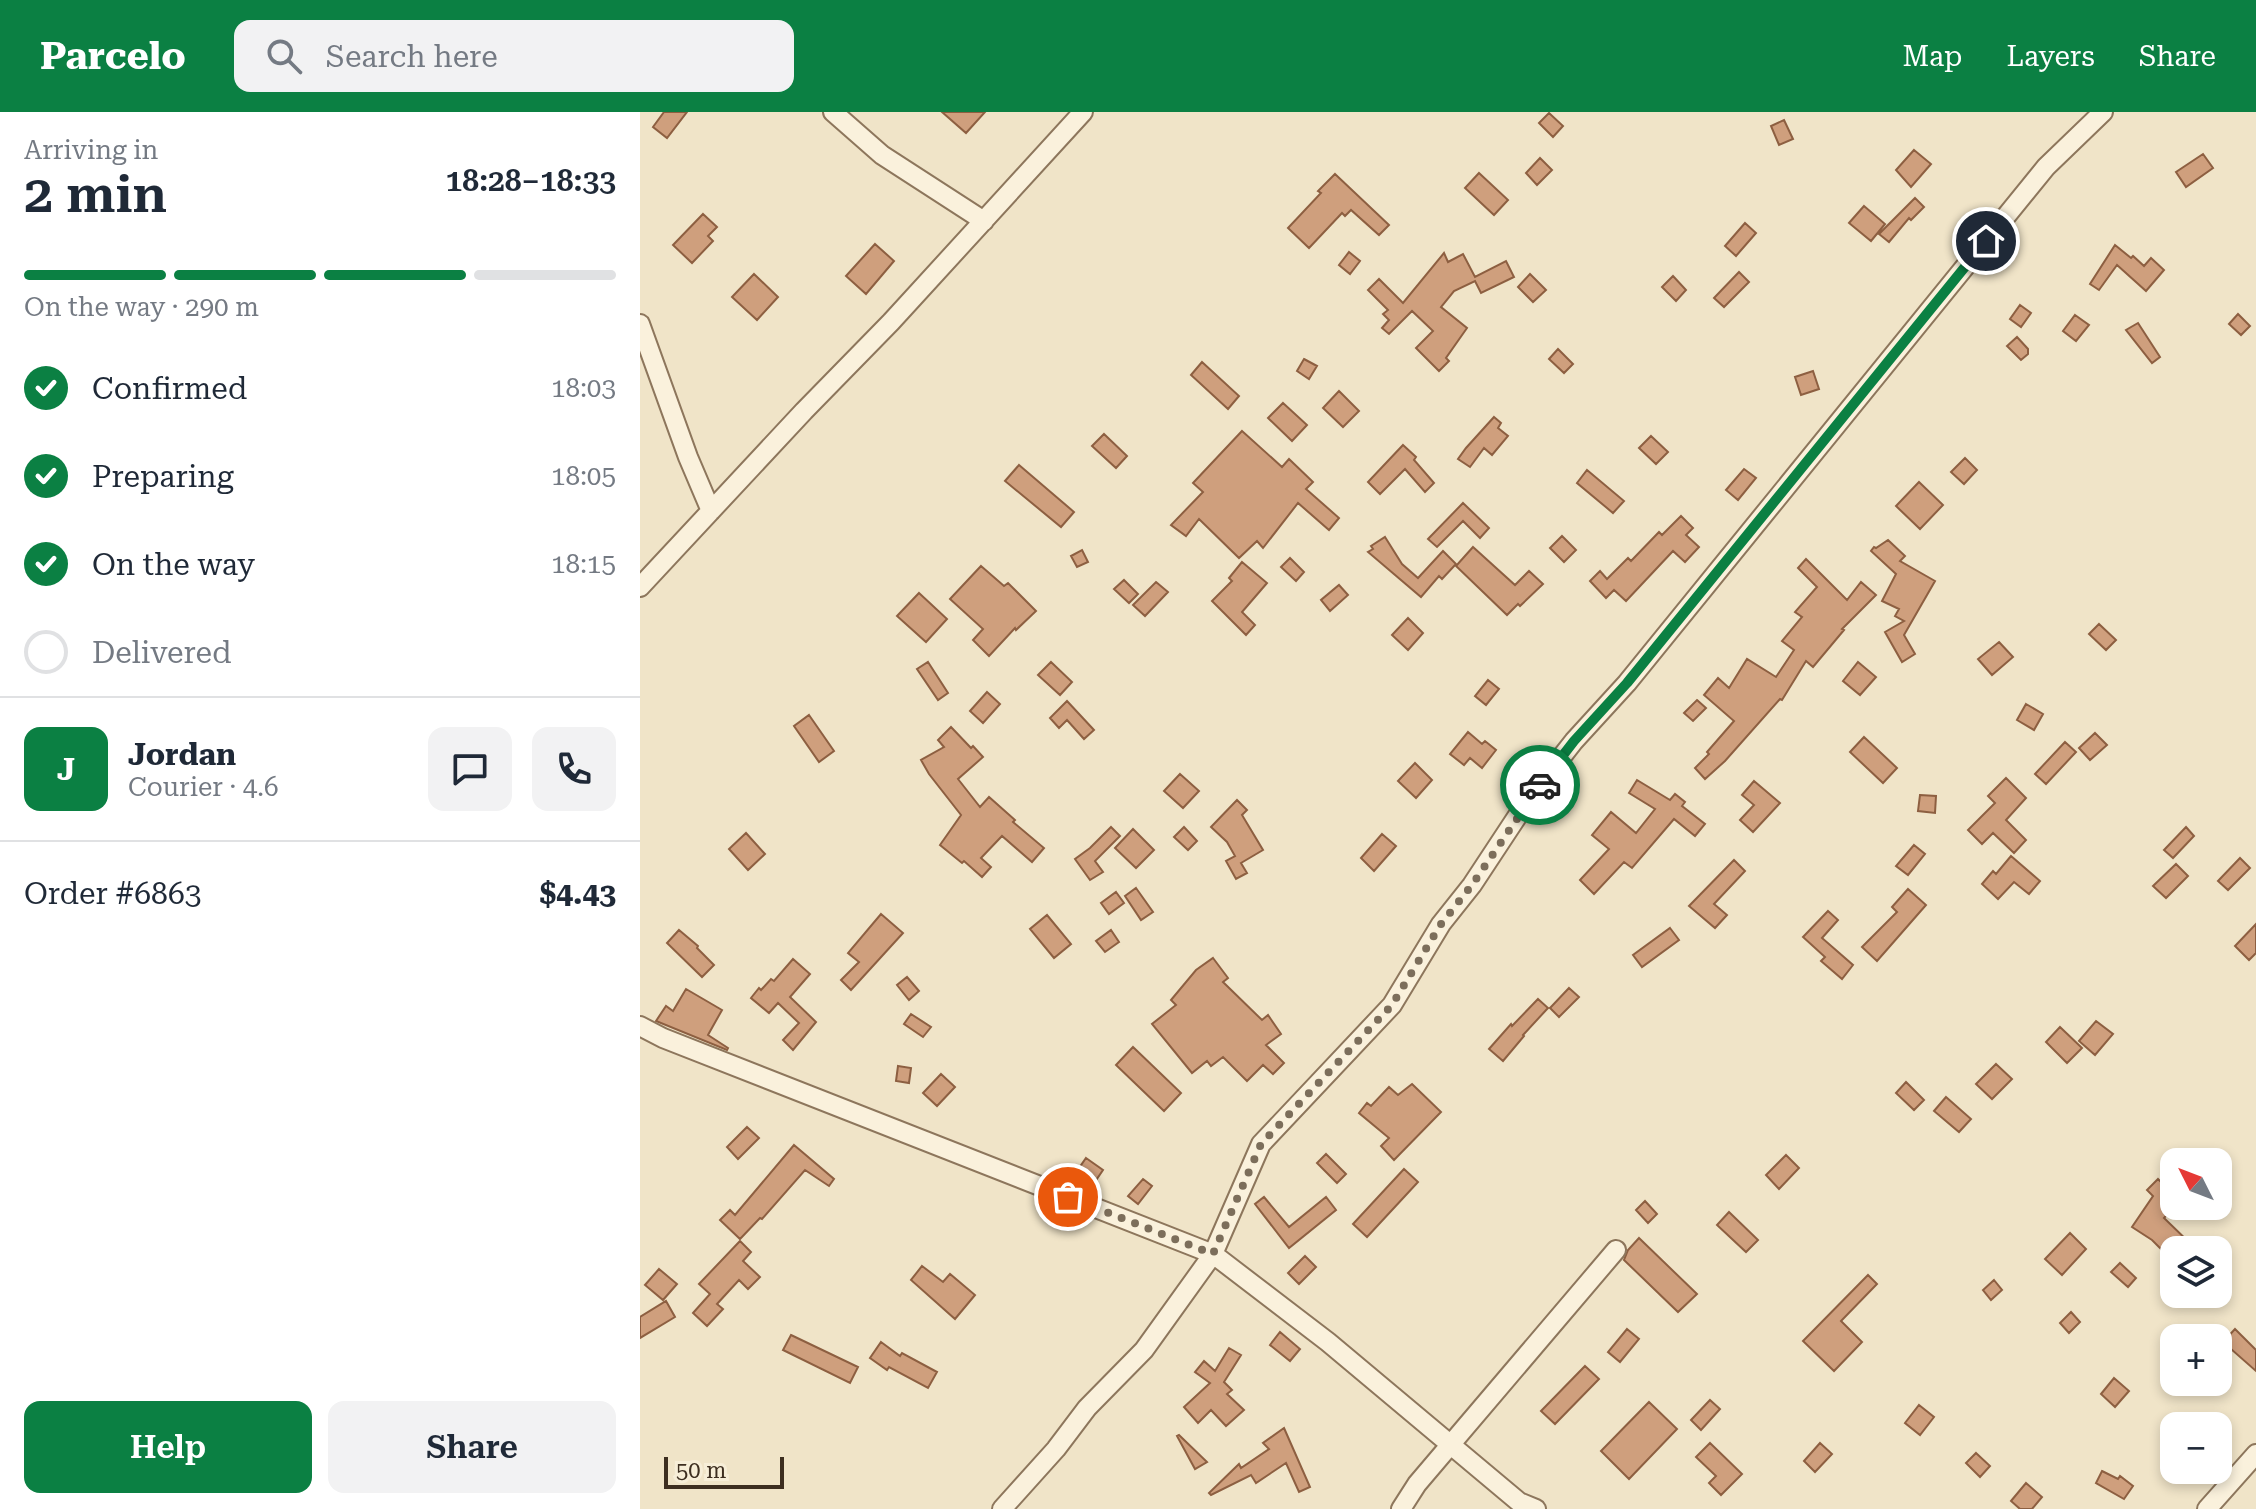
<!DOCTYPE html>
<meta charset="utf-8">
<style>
:root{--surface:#fff;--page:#f2f2f3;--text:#1f2937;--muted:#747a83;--line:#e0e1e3;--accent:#0b8043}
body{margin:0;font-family:"Roboto Serif",serif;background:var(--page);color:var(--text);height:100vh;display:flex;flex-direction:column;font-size:30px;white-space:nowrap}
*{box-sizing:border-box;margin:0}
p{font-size:26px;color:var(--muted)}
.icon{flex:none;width:44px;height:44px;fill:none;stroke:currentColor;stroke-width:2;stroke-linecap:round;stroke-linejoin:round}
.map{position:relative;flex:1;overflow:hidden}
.sheet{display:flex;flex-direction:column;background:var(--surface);width:640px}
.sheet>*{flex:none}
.needle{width:52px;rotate:312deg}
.tools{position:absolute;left:1520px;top:1036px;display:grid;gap:16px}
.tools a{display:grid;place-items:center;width:72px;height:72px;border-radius:16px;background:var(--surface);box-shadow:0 4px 12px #0003;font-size:40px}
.scale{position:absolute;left:24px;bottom:20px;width:120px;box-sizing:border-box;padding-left:8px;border:4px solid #3d2e20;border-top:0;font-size:22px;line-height:28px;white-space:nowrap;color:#3d2e20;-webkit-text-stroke:6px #f7eed8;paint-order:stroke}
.pin{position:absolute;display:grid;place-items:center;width:68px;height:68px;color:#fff;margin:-34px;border:4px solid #fff;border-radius:50%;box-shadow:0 2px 8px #0007}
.courier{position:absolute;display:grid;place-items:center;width:80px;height:80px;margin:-40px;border:6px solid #0b8043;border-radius:50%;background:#fff;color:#222;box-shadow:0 2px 10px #0007}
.summary em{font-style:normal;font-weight:600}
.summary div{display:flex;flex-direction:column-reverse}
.summary{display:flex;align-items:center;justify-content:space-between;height:136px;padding:0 24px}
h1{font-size:52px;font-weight:600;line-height:60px}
.bar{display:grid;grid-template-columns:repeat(4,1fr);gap:12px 8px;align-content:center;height:96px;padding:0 24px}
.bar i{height:10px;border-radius:6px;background:var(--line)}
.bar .selected{background:var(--accent)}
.bar p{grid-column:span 4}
.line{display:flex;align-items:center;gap:20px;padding:0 24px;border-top:2px solid var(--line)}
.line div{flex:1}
.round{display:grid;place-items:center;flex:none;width:84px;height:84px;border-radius:16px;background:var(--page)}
ol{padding:0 24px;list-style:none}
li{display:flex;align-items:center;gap:24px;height:88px}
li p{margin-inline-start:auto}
li .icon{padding:8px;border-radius:50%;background:var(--accent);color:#fff;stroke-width:4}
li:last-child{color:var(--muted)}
li i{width:44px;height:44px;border:4px solid var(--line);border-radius:50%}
.action{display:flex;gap:16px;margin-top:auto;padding:16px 24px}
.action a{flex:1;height:92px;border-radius:16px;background:var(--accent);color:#fff;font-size:32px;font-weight:600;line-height:92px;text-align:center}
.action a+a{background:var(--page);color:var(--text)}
header{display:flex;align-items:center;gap:48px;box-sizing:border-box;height:112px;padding:0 40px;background:var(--accent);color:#fff}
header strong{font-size:38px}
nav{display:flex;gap:44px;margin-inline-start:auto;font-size:28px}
.search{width:560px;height:72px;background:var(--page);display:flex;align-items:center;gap:20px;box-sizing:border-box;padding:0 28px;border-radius:16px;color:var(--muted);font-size:30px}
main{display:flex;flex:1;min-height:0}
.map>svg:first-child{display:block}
.building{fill:#cf9f7d;stroke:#8d5f41;stroke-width:2}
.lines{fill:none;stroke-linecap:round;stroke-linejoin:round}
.street-casing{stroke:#8d765c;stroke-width:22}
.street{stroke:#faf1dc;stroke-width:18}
.done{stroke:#7c6e5b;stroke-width:8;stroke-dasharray:0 14.4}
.route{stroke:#0b8043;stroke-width:10}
</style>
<header>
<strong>Parcelo</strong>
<div class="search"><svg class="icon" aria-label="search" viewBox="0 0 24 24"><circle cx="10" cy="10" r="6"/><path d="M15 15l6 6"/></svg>Search here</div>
<nav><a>Map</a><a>Layers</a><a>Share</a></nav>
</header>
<main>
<section class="sheet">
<div class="summary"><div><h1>2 min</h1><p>Arriving in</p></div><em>18:28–18:33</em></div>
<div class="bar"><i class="selected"></i><i class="selected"></i><i class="selected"></i><i></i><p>On the way · 290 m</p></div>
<ol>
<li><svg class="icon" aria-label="check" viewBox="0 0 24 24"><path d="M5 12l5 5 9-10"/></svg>Confirmed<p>18:03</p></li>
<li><svg class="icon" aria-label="check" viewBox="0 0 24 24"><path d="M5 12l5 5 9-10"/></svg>Preparing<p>18:05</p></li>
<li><svg class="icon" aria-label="check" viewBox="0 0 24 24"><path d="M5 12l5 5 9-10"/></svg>On the way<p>18:15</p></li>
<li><i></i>Delivered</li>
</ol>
<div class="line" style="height:144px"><b class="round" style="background:var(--accent);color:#fff">J</b><div><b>Jordan</b><p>Courier · 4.6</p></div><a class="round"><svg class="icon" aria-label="chat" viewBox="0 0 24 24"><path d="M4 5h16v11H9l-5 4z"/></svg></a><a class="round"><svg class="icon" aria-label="phone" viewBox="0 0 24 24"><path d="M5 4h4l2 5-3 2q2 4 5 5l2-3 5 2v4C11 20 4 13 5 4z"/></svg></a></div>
<div class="line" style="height:104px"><div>Order #6863</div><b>$4.43</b></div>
<div class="action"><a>Help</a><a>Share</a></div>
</section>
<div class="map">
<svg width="1616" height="1397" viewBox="0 0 1616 1397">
<rect width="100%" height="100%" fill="#f0e4c8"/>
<path class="building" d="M 24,0 L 47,0 L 27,26 L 13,15 Z
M 302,0 L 345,0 L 326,21 Z
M 909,1 L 923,14 L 913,25 L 899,11 Z
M 1144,8 L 1153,27 L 1139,33 L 1131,14 Z
M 1274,38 L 1291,52 L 1271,75 L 1256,58 Z
M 1563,42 L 1573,56 L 1546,75 L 1536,60 Z
M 900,46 L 912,58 L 897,73 L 886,61 Z
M 839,61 L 868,88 L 854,103 L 825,76 Z
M 695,62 L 749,113 L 739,123 L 711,98 L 705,104 L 702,101 L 669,136 L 648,116 L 681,81 L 678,79 Z
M 1275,86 L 1284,95 L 1271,108 L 1269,106 L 1249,130 L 1239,122 Z
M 1224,94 L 1245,112 L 1231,129 L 1209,111 Z
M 63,102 L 77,115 L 68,124 L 73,129 L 52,151 L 33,133 Z
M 1105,111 L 1116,121 L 1096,144 L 1085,134 Z
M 235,132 L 254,149 L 226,182 L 206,164 Z
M 1475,133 L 1491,146 L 1493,144 L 1504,154 L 1511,146 L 1524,158 L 1506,179 L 1477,153 L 1459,178 L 1450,172 Z
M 709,140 L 720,149 L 710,162 L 699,153 Z
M 804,141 L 808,150 L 823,142 L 835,165 L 866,149 L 874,165 L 841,181 L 835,169 L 814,179 L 801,195 L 827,216 L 806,246 L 809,249 L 799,259 L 776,236 L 793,219 L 772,199 L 749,222 L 742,216 L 749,208 L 743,202 L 748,198 L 728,178 L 739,167 L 763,191 Z
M 1099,160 L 1109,170 L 1084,195 L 1074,186 Z
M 114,162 L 138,185 L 117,208 L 92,185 Z
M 890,162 L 906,178 L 893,190 L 878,175 Z
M 1033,164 L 1046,178 L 1036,189 L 1022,175 Z
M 1380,193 L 1391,201 L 1381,215 L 1370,207 Z
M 1598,202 L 1610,214 L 1601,223 L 1589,212 Z
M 1435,203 L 1449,213 L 1436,229 L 1423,219 Z
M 1498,211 L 1520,245 L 1512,251 L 1486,218 Z
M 1377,225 L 1388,237 L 1388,242 L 1381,248 L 1367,234 Z
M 918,237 L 933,252 L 924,261 L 909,247 Z
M 664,247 L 677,254 L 669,267 L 657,259 Z
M 562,250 L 599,284 L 588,297 L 551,263 Z
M 1173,259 L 1179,277 L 1161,283 L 1155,265 Z
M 699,279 L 719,299 L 703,315 L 683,296 Z
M 643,291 L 667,313 L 652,329 L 628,306 Z
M 854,305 L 861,311 L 858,316 L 868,324 L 852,343 L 844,336 L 830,355 L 818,347 L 826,336 Z
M 602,319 L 642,355 L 649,347 L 673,370 L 666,377 L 699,406 L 689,418 L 658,391 L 623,436 L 617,429 L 599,446 L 559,407 L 546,424 L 531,413 L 563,380 L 553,371 Z
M 464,322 L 487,344 L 476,356 L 452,334 Z
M 1011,324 L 1028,340 L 1016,352 L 999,336 Z
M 763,333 L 776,345 L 774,348 L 794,371 L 785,380 L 765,357 L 740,382 L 728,370 Z
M 1325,346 L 1337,358 L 1324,372 L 1311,360 Z
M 379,353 L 434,400 L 421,415 L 365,369 Z
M 1104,357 L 1116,366 L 1098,388 L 1086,378 Z
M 947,358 L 984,389 L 973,401 L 937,371 Z
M 1279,370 L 1303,393 L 1280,417 L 1256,394 Z
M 823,391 L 849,416 L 840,426 L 823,409 L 797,435 L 788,427 Z
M 1041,404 L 1053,416 L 1046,423 L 1059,435 L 1045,450 L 1033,439 L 986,489 L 974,478 L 966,486 L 950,469 L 960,459 L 967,467 L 988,446 L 991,449 L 1019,420 L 1022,423 Z
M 922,424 L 936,438 L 924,450 L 910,436 Z
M 745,425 L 762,452 L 778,466 L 803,439 L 816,452 L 802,467 L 799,464 L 781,485 L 728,440 L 733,437 L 731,434 Z
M 1248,428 L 1265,444 L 1260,449 L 1295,469 L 1264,523 L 1275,542 L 1262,550 L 1245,520 L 1264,509 L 1255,504 L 1259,497 L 1242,489 L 1256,462 L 1231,439 L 1234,435 L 1236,436 Z
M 833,435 L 875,473 L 889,459 L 903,472 L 880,494 L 878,492 L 867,503 L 816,454 Z
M 442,438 L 448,450 L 437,455 L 431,444 Z
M 650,446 L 664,460 L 656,469 L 641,455 Z
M 1166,447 L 1207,488 L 1221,470 L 1236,483 L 1202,517 L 1204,518 L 1173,555 L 1166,549 L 1142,588 L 1140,587 L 1085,649 L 1065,667 L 1055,656 L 1069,642 L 1067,640 L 1094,609 L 1064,583 L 1078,566 L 1089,576 L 1107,547 L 1136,565 L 1154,538 L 1142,529 L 1162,505 L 1155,500 L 1177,475 L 1158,456 Z
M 602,450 L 627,471 L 602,500 L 615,513 L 606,523 L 572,489 L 592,469 L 589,466 Z
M 341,454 L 364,474 L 368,471 L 396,499 L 376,518 L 375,516 L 349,544 L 333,528 L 343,517 L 310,487 Z
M 484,468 L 498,482 L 489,491 L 474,477 Z
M 516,470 L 528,480 L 505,504 L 493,493 Z
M 699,473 L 708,483 L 690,499 L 681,488 Z
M 279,481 L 307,507 L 286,530 L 257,504 Z
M 768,506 L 783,521 L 768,538 L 752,523 Z
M 1459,512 L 1476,528 L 1466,538 L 1449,522 Z
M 1359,530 L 1373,545 L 1352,563 L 1338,547 Z
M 288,550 L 308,581 L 298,588 L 277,557 Z
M 411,550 L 432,570 L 420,583 L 398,563 Z
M 1218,550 L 1236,565 L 1220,583 L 1203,569 Z
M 848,568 L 859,577 L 846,593 L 835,584 Z
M 347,580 L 360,592 L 343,611 L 330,599 Z
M 1057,588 L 1066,596 L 1053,609 L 1044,601 Z
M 427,589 L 454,618 L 444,627 L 427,608 L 419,616 L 410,606 Z
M 1386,592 L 1403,602 L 1394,618 L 1377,608 Z
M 169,603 L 194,639 L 179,650 L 154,614 Z
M 311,615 L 331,636 L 333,634 L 343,645 L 318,667 L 340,695 L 349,685 L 375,708 L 373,710 L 404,736 L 392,750 L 362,724 L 341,746 L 351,755 L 342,765 L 324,749 L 322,751 L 300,733 L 321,703 L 289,662 L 281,648 L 304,635 L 298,628 Z
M 828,620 L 842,632 L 845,629 L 856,638 L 842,656 L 830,646 L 824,653 L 810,642 Z
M 1455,621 L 1467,633 L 1450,648 L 1439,636 Z
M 1224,625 L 1257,656 L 1243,671 L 1210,640 Z
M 1425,630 L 1436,640 L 1406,672 L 1395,662 Z
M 775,651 L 792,668 L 776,686 L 758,669 Z
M 540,662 L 559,679 L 543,696 L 524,679 Z
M 1366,666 L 1386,686 L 1366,708 L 1386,728 L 1374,741 L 1353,721 L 1342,732 L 1328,718 L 1355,691 L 1348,684 Z
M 997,668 L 1030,688 L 1035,682 L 1045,690 L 1042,694 L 1065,712 L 1055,724 L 1034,707 L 992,756 L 984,750 L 954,782 L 940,768 L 969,737 L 952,723 L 971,700 L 996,721 L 1015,697 L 989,681 Z
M 1114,669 L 1140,691 L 1113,720 L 1100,708 L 1114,693 L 1102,683 Z
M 1280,683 L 1296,684 L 1295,701 L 1278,699 Z
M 597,688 L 607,698 L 602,703 L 623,738 L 601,751 L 607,761 L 596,767 L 586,749 L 595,744 L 587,730 L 571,715 Z
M 471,715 L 480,724 L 455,749 L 463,760 L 450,768 L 435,747 L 450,736 Z
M 544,715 L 557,729 L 548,738 L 534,725 Z
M 1546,715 L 1554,724 L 1533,746 L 1524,738 Z
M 493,717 L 514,738 L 496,756 L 475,736 Z
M 106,721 L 125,742 L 108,758 L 89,737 Z
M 742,722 L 756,734 L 734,759 L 721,746 Z
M 1274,733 L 1285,742 L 1268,763 L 1256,754 Z
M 1371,744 L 1400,769 L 1389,782 L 1374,770 L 1358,787 L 1342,772 L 1353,759 L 1356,762 Z
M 1600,746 L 1610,756 L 1588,778 L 1578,769 Z
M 1094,748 L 1105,759 L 1074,792 L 1087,803 L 1075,816 L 1049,794 Z
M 1536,752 L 1548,764 L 1526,786 L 1513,774 Z
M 496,776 L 513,800 L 501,808 L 485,784 Z
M 1268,777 L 1286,793 L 1237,849 L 1222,835 L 1257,800 L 1252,795 Z
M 476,780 L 484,791 L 469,802 L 461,791 Z
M 1188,799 L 1198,808 L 1182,826 L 1213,853 L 1202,867 L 1181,849 L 1185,845 L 1163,825 Z
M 241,802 L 263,821 L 211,878 L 201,868 L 219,850 L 208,841 Z
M 407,803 L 431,832 L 414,846 L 390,817 Z
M 1616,812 L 1616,841 L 1609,848 L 1595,834 Z
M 1030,816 L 1039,828 L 1002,855 L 993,843 Z
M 39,818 L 58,834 L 57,836 L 74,853 L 62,865 L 27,831 Z
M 471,818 L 479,830 L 465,840 L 456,829 Z
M 573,846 L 588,866 L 583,870 L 622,908 L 628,903 L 641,922 L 626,933 L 644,951 L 633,962 L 623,953 L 607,969 L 583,945 L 571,954 L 567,949 L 552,961 L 512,912 L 536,893 L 531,888 L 556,858 Z
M 153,847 L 170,862 L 150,885 L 176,910 L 153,938 L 143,928 L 159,911 L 138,891 L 129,901 L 111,886 L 119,876 L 121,878 L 131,867 L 134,869 Z
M 267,865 L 279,879 L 269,888 L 257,873 Z
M 929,876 L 939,885 L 919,905 L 910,896 Z
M 46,877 L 82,898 L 68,923 L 88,936 L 87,938 L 16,909 L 26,894 L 33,899 Z
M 898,887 L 908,896 L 883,923 L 884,924 L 863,949 L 849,937 L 871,912 L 872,914 Z
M 271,902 L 291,915 L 283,925 L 264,912 Z
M 1456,909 L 1473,922 L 1455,943 L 1439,929 Z
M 1420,915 L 1442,936 L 1427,951 L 1406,930 Z
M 493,935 L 541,981 L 524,999 L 476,953 Z
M 1356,952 L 1372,967 L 1352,987 L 1336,972 Z
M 258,954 L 271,956 L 269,971 L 256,969 Z
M 301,962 L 315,975 L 297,994 L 283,981 Z
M 1266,970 L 1284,988 L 1274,998 L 1256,981 Z
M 772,972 L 801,1000 L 754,1048 L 741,1034 L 749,1026 L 719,1001 L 727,991 L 731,994 L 749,975 L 758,983 Z
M 1306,985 L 1331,1007 L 1319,1020 L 1294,999 Z
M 107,1015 L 119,1026 L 98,1047 L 87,1035 Z
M 154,1033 L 194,1067 L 189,1074 L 165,1058 L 122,1107 L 120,1106 L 100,1127 L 80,1108 L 90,1098 L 95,1103 Z
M 686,1042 L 706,1062 L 697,1071 L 677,1051 Z
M 1146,1043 L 1159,1056 L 1139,1077 L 1126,1063 Z
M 446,1046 L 463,1058 L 448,1080 L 428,1072 Z
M 764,1057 L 778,1070 L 727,1125 L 713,1112 Z
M 503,1067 L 512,1074 L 498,1092 L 488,1084 Z
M 1518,1067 L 1534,1083 L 1534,1095 L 1524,1106 L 1557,1138 L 1534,1138 L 1534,1150 L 1512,1128 L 1492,1115 L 1513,1084 L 1507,1078 Z
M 624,1085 L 649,1115 L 686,1085 L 696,1098 L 649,1136 L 615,1092 Z
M 1005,1089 L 1017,1102 L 1008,1111 L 996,1098 Z
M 1089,1100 L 1118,1128 L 1106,1140 L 1077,1113 Z
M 1430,1121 L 1446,1137 L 1422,1163 L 1405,1147 Z
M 999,1126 L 1057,1182 L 1038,1200 L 984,1148 L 988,1138 Z
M 100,1129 L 111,1140 L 103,1149 L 120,1165 L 108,1177 L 99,1168 L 77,1192 L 83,1197 L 67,1214 L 53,1201 L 70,1182 L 59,1172 Z
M 665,1144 L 676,1155 L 659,1172 L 648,1161 Z
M 1480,1151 L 1496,1166 L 1488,1175 L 1471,1160 Z
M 282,1154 L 303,1170 L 310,1162 L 335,1183 L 315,1207 L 271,1168 Z
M 19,1157 L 37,1172 L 23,1188 L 5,1173 Z
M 1228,1163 L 1237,1172 L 1201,1209 L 1222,1230 L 1194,1259 L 1163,1229 Z
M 1354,1168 L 1362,1178 L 1351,1188 L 1343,1178 Z
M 26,1189 L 35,1205 L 0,1226 L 0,1205 Z
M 1431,1200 L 1440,1210 L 1429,1221 L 1420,1211 Z
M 987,1217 L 999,1227 L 980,1250 L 968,1240 Z
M 1595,1217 L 1616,1238 L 1616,1259 L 1583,1230 Z
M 640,1220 L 660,1237 L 650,1249 L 630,1233 Z
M 151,1223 L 218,1255 L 210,1271 L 143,1238 Z
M 241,1230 L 260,1244 L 262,1241 L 297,1260 L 288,1276 L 249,1255 L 247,1258 L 230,1246 Z
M 589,1236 L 601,1243 L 584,1270 L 592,1278 L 587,1282 L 604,1298 L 586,1314 L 571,1298 L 558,1311 L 544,1295 L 570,1271 L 555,1260 L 564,1249 L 575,1259 Z
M 945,1254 L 959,1267 L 915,1312 L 901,1299 Z
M 1474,1266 L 1489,1279 L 1475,1295 L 1461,1282 Z
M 1070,1288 L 1080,1297 L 1061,1318 L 1051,1308 Z
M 1009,1290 L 1037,1317 L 989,1367 L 961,1339 Z
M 1279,1293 L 1294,1305 L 1280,1323 L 1265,1311 Z
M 644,1316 L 670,1375 L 659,1380 L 646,1351 L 616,1371 L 611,1363 L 571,1383 L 569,1381 L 599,1352 L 601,1356 L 629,1337 L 623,1331 Z
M 539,1323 L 567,1350 L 555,1357 L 537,1324 Z
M 1070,1331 L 1102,1362 L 1081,1383 L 1069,1371 L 1076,1364 L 1056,1345 Z
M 1180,1331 L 1192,1342 L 1175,1360 L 1164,1349 Z
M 1336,1341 L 1350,1354 L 1340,1365 L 1326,1351 Z
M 1462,1359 L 1478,1367 L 1480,1364 L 1493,1374 L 1484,1387 L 1456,1371 Z
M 1386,1371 L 1402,1385 L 1392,1397 L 1380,1397 L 1371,1389 Z"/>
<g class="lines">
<defs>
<path id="street" d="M 193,0 L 242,43 L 344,109
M 0,212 L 48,345 L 71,399
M 0,475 L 164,299 L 251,210 L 443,0
M 0,914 L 23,926 L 573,1142 L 688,1230 L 879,1390 L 896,1397
M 362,1397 L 416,1337 L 447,1296 L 504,1238 L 573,1142 L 621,1032 L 752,893 L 801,812 L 832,773 L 890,685 L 934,629 L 987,571 L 1406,55 L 1463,0
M 761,1397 L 777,1372 L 976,1138
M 1567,1397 L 1616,1342"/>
</defs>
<use href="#street" class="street-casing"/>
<use href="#street" class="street"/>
</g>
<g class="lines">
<path class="done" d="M 428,1085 L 573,1142 L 621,1032 L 752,893 L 801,812 L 832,773 L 900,673"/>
<path class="route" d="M 900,673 L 934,629 L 987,571 L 1346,129"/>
</g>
</svg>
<div class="tools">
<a><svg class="needle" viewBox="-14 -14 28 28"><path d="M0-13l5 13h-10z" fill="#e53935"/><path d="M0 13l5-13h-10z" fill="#747a83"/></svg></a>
<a><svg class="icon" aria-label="layers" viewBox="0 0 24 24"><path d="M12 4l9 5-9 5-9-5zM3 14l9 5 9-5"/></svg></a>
<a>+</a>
<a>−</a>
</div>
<div class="scale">50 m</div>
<div class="pin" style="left:428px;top:1085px;background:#ea580c"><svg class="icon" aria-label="bag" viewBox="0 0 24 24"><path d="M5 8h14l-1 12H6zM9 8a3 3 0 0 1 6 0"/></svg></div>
<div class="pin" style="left:1346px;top:129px;background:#1f2937"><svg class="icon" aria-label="home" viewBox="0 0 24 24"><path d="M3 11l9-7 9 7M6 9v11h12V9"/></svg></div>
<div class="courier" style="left:900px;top:673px"><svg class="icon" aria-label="car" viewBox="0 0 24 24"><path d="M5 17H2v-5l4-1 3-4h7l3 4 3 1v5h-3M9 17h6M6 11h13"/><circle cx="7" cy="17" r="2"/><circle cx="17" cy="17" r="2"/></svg></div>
</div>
</main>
